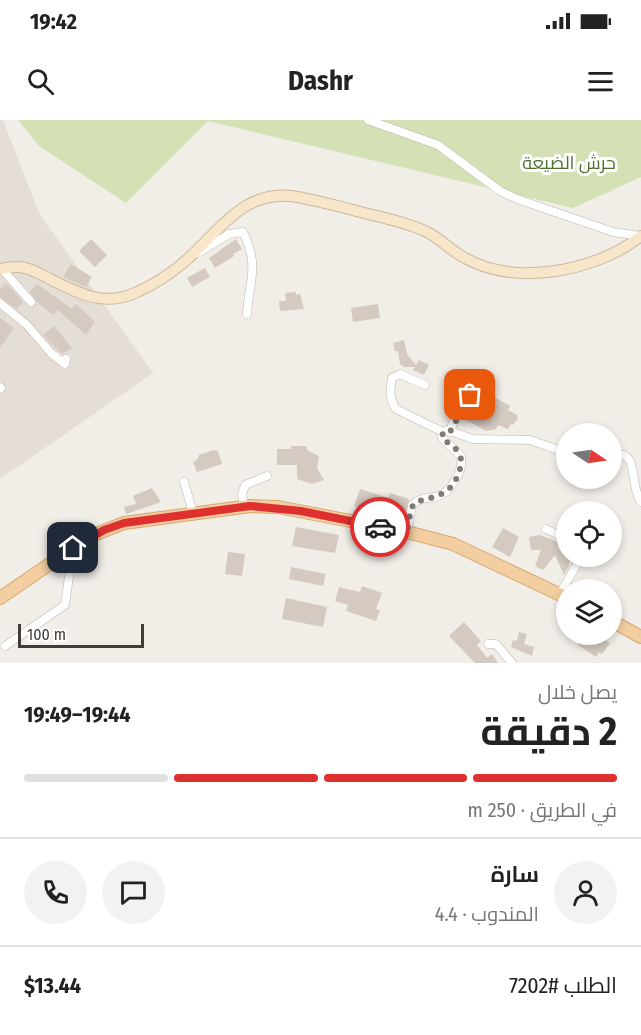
<!DOCTYPE html>
<html lang="ar">
<meta charset="utf-8">
<style>
:root{--surface:#fff;--page:#f2f2f2;--text:#222;--muted:#767676;--line:#e0e0e0;--accent:#df3030}
body{margin:0;font-family:"Fira Sans Condensed",Cairo,sans-serif;background:var(--page);color:var(--text);direction:rtl;height:100vh;display:flex;flex-direction:column;font-size:22px;white-space:nowrap}
*{box-sizing:border-box;margin:0}
p{font-size:20px;color:var(--muted)}
.icon{flex:none;width:33px;height:33px;fill:none;stroke:currentColor;stroke-width:2;stroke-linecap:round;stroke-linejoin:round}
.map{position:relative;height:543px;overflow:hidden;direction:ltr}
.side{display:flex;flex-direction:column;background:var(--surface);flex:1}
.side>*{flex:none}
.needle{width:39px;rotate:103deg}
.tools{position:absolute;left:556px;top:303px;display:grid;gap:12px}
.tools a{display:grid;place-items:center;width:66px;height:66px;border-radius:50%;background:var(--surface);box-shadow:0 3px 9px #0003;font-size:30px}
.scale{position:absolute;left:18px;bottom:15px;width:126px;box-sizing:border-box;padding-left:6px;border:3px solid #433d37;border-top:0;font-size:16px;line-height:21px;white-space:nowrap;color:#433d37;-webkit-text-stroke:4px #fff;paint-order:stroke}
.pin{position:absolute;display:grid;place-items:center;width:51px;height:51px;color:#fff;margin:-26px;border-radius:12px;box-shadow:0 3px 9px #0006}
.courier{position:absolute;display:grid;place-items:center;width:60px;height:60px;margin:-30px;border:4px solid #df3030;border-radius:50%;background:#fff;color:#222;box-shadow:0 2px 8px #0007}
.overview em{font-style:normal;font-weight:700}
.overview div{display:flex;flex-direction:column-reverse}
.overview{display:flex;align-items:center;justify-content:space-between;height:102px;padding:0 24px}
h1{font-size:39px;font-weight:700;line-height:45px}
.bar{display:grid;grid-template-columns:repeat(4,1fr);gap:9px 6px;align-content:center;height:72px;padding:0 24px}
.bar i{height:8px;border-radius:4px;background:var(--line)}
.bar .selected{background:var(--accent)}
.bar p{grid-column:span 4}
.line{display:flex;align-items:center;gap:15px;padding:0 24px;border-top:2px solid var(--line)}
.line div{flex:1}
.round{display:grid;place-items:center;flex:none;width:63px;height:63px;border-radius:32px;background:var(--page)}
.status{display:flex;justify-content:space-between;align-items:center;height:42px;padding:0 30px;background:var(--surface);direction:ltr}
.status svg{height:16px;fill:currentColor}
header{display:flex;justify-content:space-between;align-items:center;height:78px;padding:0 24px;background:var(--surface);font-size:27px;font-weight:700}
.map>svg:first-child{display:block}
.residential{fill:#e5ded6}
.green{fill:#d3e1b5}
.building{fill:#d4cac1}
.lines{fill:none;stroke-linecap:round;stroke-linejoin:round}
.street-casing{stroke:#bfb6ae;stroke-width:9}
.secondary-casing{stroke:#cbb89c;stroke-width:12}
.primary-casing{stroke:#d5a872;stroke-width:14}
.street{stroke:#fff;stroke-width:8}
.secondary{stroke:#f8e6cb;stroke-width:10}
.primary{stroke:#f2cea0;stroke-width:12}
.done{stroke:#807b75;stroke-width:6;stroke-dasharray:0 10.8}
.route{stroke:#df3030;stroke-width:8}
.labels{text-anchor:middle;stroke-width:6;stroke-linejoin:round;paint-order:stroke}
.park-label{font-size:18px;fill:#516e31;stroke:#fff}
</style>
<div class="status"><b>19:42</b><svg viewBox="0 0 49 12"><path d="M0 12V9h3v3zM5 12V6h3v6zM10 12V3h3v9zM15 12V0h3v12zM26 1h20v11H26zM47 4h2v5h-2z"/></svg></div>
<header><svg class="icon" aria-label="menu" viewBox="0 0 24 24"><path d="M4 6h16M4 12h16M4 18h16"/></svg>Dashr<svg class="icon" aria-label="search" viewBox="0 0 24 24"><circle cx="10" cy="10" r="6"/><path d="M15 15l6 6"/></svg></header>
<div class="map">
<svg width="641" height="543" viewBox="0 0 641 543">
<rect width="100%" height="100%" fill="#f1ede7"/>
<path class="residential" d="M 0,0 L 3,0 L 39,93 L 153,253 L 0,359 Z"/>
<path class="green" d="M 18,0 L 641,0 L 641,57 L 573,88 L 208,1 L 126,83 L 39,26 Z"/>
<path class="building" d="M 91,119 L 107,135 L 95,147 L 79,131 Z
M 236,119 L 242,129 L 233,134 L 234,136 L 215,148 L 209,138 Z
M 71,144 L 92,157 L 86,167 L 63,157 Z
M 205,148 L 210,157 L 192,167 L 187,158 Z
M 6,163 L 23,182 L 17,189 L 0,177 L 0,169 Z
M 37,164 L 72,189 L 76,184 L 95,202 L 86,215 L 58,190 L 53,195 L 37,182 L 30,172 Z
M 296,172 L 296,175 L 300,174 L 304,189 L 280,191 L 279,181 L 286,181 L 285,173 Z
M 378,184 L 380,198 L 353,202 L 351,188 Z
M 0,198 L 14,208 L 0,228 Z
M 54,206 L 72,228 L 62,234 L 43,215 Z
M 404,220 L 407,234 L 416,245 L 419,240 L 429,245 L 424,255 L 413,250 L 415,247 L 404,247 L 400,244 L 398,231 L 395,231 L 393,223 Z
M 482,276 L 490,281 L 492,276 L 510,286 L 508,290 L 517,295 L 518,298 L 513,305 L 511,304 L 508,309 L 498,305 L 496,309 L 486,311 L 466,300 Z
M 291,326 L 306,326 L 307,330 L 319,336 L 317,348 L 324,360 L 312,364 L 297,359 L 297,345 L 277,345 L 277,329 L 291,329 Z
M 213,330 L 218,331 L 222,344 L 197,352 L 193,342 L 197,340 L 199,335 Z
M 152,368 L 161,382 L 126,394 L 124,387 L 136,384 L 133,376 Z
M 360,369 L 388,378 L 390,373 L 409,379 L 404,397 L 373,389 L 371,395 L 359,392 L 360,388 L 354,386 Z
M 296,407 L 339,415 L 335,433 L 292,426 Z
M 503,408 L 519,417 L 510,437 L 492,427 Z
M 540,415 L 566,425 L 567,436 L 575,436 L 569,442 L 569,446 L 564,455 L 555,435 L 543,450 L 535,446 L 541,430 L 531,430 L 529,417 Z
M 228,432 L 245,434 L 242,456 L 225,454 Z
M 291,447 L 326,454 L 323,466 L 289,459 Z
M 362,466 L 382,473 L 376,489 L 380,490 L 376,501 L 346,491 L 348,485 L 335,481 L 339,467 L 360,472 Z
M 286,478 L 327,487 L 323,507 L 282,499 Z
M 464,502 L 481,521 L 477,525 L 487,538 L 492,534 L 498,543 L 475,543 L 449,516 Z
M 519,512 L 527,514 L 524,524 L 534,527 L 532,536 L 511,527 L 513,520 L 517,521 Z
M 585,514 L 600,514 L 606,518 L 605,520 L 610,523 L 602,534 L 599,532 L 596,537 L 578,525 Z"/>
<g class="lines">
<defs>
<path id="street" d="M 368,0 L 438,25 L 500,71 L 517,79 L 613,112 L 641,116
M 198,133 L 229,114 L 243,112 C 260,147 249,160 247,194
M 2,149 L 31,182
M 0,183 L 27,205 L 51,233 L 65,244 L 66,239
M 425,265 L 400,254 L 392,258 C 390,270 389,278 396,289 L 443,312
M 0,267 L 1,268
M 450,312 L 453,303 L 476,269
M 612,335 C 641,329 628,363 641,382
M 184,362 L 193,393
M 244,386 L 242,374 L 245,365 L 267,356
M 546,409 L 567,419
M 407,412 L 412,385 C 427,370 441,389 458,355 C 461,349 462,343 461,336 L 442,318 L 443,312 L 447,310 L 473,319 L 530,320 L 567,333
M 559,475 L 582,436
M 488,524 L 496,524 L 512,543
M 5,526 L 65,485 L 73,428"/>
<path id="secondary" d="M 0,149 C 6,148 12,147 18,147 C 29,147 38,153 48,158 C 77,173 105,188 137,172 C 153,165 170,154 183,143 C 217,115 240,71 291,76 C 312,79 333,85 353,90 C 378,97 404,101 427,112 C 441,119 451,131 465,138 C 516,167 597,151 641,116"/>
<path id="primary" d="M 0,478 L 91,416 L 124,403 L 139,401 L 250,386 L 278,387 L 407,412 L 453,424 L 567,478
M 612,501 L 641,517"/>
</defs>
<use href="#street" class="street-casing"/>
<use href="#secondary" class="secondary-casing"/>
<use href="#primary" class="primary-casing"/>
<use href="#street" class="street"/>
<use href="#secondary" class="secondary"/>
<use href="#primary" class="primary"/>
</g>
<g class="lines">
<path class="done" d="M 380,407 L 407,412 L 411,389 L 415,382 C 443,375 455,373 462,341 L 457,330 L 442,318 L 443,312 L 450,312 L 470,275"/>
<path class="route" d="M 73,428 L 104,410 L 124,403 L 250,386 L 301,391 L 380,407"/>
</g>
<g class="labels">
<g class="park-label">
<text x="569" y="49">حرش الضيعة</text>
</g>
</g>
</svg>
<div class="tools">
<a><svg class="needle" viewBox="-14 -14 28 28"><path d="M0-13l5 13h-10z" fill="#e53935"/><path d="M0 13l5-13h-10z" fill="#767676"/></svg></a>
<a><svg class="icon" aria-label="locate" viewBox="0 0 24 24"><circle cx="12" cy="12" r="6"/><path d="M12 2v4M12 18v4M2 12h4M18 12h4"/></svg></a>
<a><svg class="icon" aria-label="layers" viewBox="0 0 24 24"><path d="M12 4l9 5-9 5-9-5zM3 14l9 5 9-5"/></svg></a>
</div>
<div class="scale">100 m</div>
<div class="pin" style="left:470px;top:275px;background:#ea580c"><svg class="icon" aria-label="bag" viewBox="0 0 24 24"><path d="M5 8h14l-1 12H6zM9 8a3 3 0 0 1 6 0"/></svg></div>
<div class="pin" style="left:73px;top:428px;background:#1f2937"><svg class="icon" aria-label="home" viewBox="0 0 24 24"><path d="M3 11l9-7 9 7M6 9v11h12V9"/></svg></div>
<div class="courier" style="left:380px;top:407px"><svg class="icon" aria-label="car" viewBox="0 0 24 24"><path d="M5 17H2v-5l4-1 3-4h7l3 4 3 1v5h-3M9 17h6M6 11h13"/><circle cx="7" cy="17" r="2"/><circle cx="17" cy="17" r="2"/></svg></div>
</div>
<section class="side">
<div class="overview"><div><h1>2 دقيقة</h1><p>يصل خلال</p></div><em>19:44–19:49</em></div>
<div class="bar"><i class="selected"></i><i class="selected"></i><i class="selected"></i><i></i><p>في الطريق · 250 m</p></div>
<div class="line" style="height:108px"><a class="round"><svg class="icon" aria-label="person" viewBox="0 0 24 24"><circle cx="12" cy="8" r="4"/><path d="M4 21q1-7 8-7t8 7"/></svg></a><div><b>سارة</b><p>المندوب · 4.4</p></div><a class="round"><svg class="icon" aria-label="chat" viewBox="0 0 24 24"><path d="M4 5h16v11H9l-5 4z"/></svg></a><a class="round"><svg class="icon" aria-label="phone" viewBox="0 0 24 24"><path d="M5 4h4l2 5-3 2q2 4 5 5l2-3 5 2v4C11 20 4 13 5 4z"/></svg></a></div>
<div class="line" style="height:78px"><div>الطلب #7202</div><b>$13.44</b></div>
</section>
